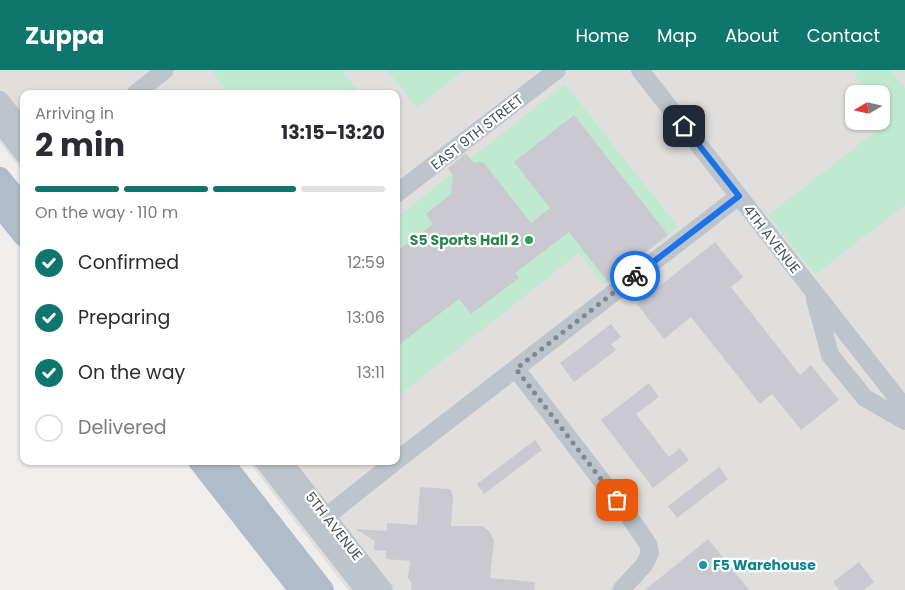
<!DOCTYPE html>
<meta charset="utf-8">
<style>
:root{--surface:#fff;--page:#f2f2f3;--text:#2b2b33;--muted:#7c7c81;--line:#e1e1e2;--accent:#0f766e}
body{margin:0;font-family:Poppins,sans-serif;background:var(--page);color:var(--text);height:100vh;display:flex;flex-direction:column;font-size:19px;white-space:nowrap}
*{box-sizing:border-box;margin:0}
p{font-size:16px;color:var(--muted)}
.icon{flex:none;width:28px;height:28px;fill:none;stroke:currentColor;stroke-width:2;stroke-linecap:round;stroke-linejoin:round}
.map{position:relative;flex:1;overflow:hidden}
.drawer{position:absolute;left:20px;top:20px;width:380px;height:375px;display:flex;flex-direction:column;background:var(--surface);border-radius:10px;box-shadow:0 1px 4px #0004}
.drawer>*{flex:none}
.needle{width:32px;rotate:261deg}
.fabs{position:absolute;left:845px;top:15px;display:grid;gap:10px}
.fabs a{display:grid;place-items:center;width:45px;height:45px;border-radius:10px;background:var(--surface);box-shadow:0 1px 4px #0004;font-size:25px}
.pin{position:absolute;display:grid;place-items:center;width:42px;height:42px;color:#fff;margin:-21px;border-radius:10px;box-shadow:0 2px 8px #0006}
.courier{position:absolute;display:grid;place-items:center;width:50px;height:50px;margin:-25px;border:4px solid #1a73e8;border-radius:50%;background:#fff;color:#222;box-shadow:0 1px 6px #0007}
.summary em{font-style:normal;font-weight:700}
.summary div{display:flex;flex-direction:column-reverse}
.summary{display:flex;align-items:center;justify-content:space-between;height:85px;padding:0 15px}
h1{font-size:32px;font-weight:700;line-height:38px}
.bar{display:grid;grid-template-columns:repeat(4,1fr);gap:8px 5px;align-content:center;height:60px;padding:0 15px}
.bar i{height:6px;border-radius:4px;background:var(--line)}
.bar .current{background:var(--accent)}
.bar p{grid-column:span 4}
ol{padding:0 15px;list-style:none}
li{display:flex;align-items:center;gap:15px;height:55px}
li p{margin-inline-start:auto}
li .icon{padding:5px;border-radius:50%;background:var(--accent);color:#fff;stroke-width:4}
li:last-child{color:var(--muted)}
li i{width:28px;height:28px;border:2px solid var(--line);border-radius:50%}
header{display:flex;align-items:center;gap:30px;box-sizing:border-box;height:70px;padding:0 25px;background:var(--accent);color:#fff}
header strong{font-size:24px}
nav{display:flex;gap:28px;margin-inline-start:auto;font-size:18px}
.map>svg:first-child{display:block}
.education{fill:#e1dfde;fill-rule:evenodd}
.green{fill:#c0e9d1}
.building{fill:#c9c9cf}
.lines{fill:none;stroke-linecap:round;stroke-linejoin:round}
.minor{stroke:#bdc4cb;stroke-width:18}
.major{stroke:#b0bcc9;stroke-width:22}
.done{stroke:#83878c;stroke-width:5;stroke-dasharray:0 9}
.route{stroke:#1a73e8;stroke-width:6}
.leisure-dot{fill:#2e9e5b;stroke:#fff;stroke-width:2}
.culture-dot{fill:#0f9aa8;stroke:#fff;stroke-width:2}
.labels{text-anchor:middle;stroke-width:4.5;stroke-linejoin:round;paint-order:stroke}
.street-label{font-size:14px;fill:#485058;stroke:#fff}
.leisure-label{font-size:14px;font-weight:bold;fill:#27864d;stroke:#fff;text-anchor:end}
.culture-label{font-size:14px;font-weight:bold;fill:#0d838f;stroke:#fff;text-anchor:start}
</style>
<header>
<strong>Zuppa</strong>
<nav><a>Home</a><a>Map</a><a>About</a><a>Contact</a></nav>
</header>
<div class="map">
<svg width="905" height="520" viewBox="0 0 905 520">
<rect width="100%" height="100%" fill="#f0eded"/>
<path class="education" d="M 0,0 L 905,0 L 905,520 L 348,520 L 248,391 L 396,391 L 396,24 L 24,24 L 24,103 L 0,73 ZM 854,24 L 881,24 L 881,51 L 854,51 Z"/>
<path class="green" d="M 214,0 L 342,0 L 360,24 L 229,24 L 212,1 Z
M 387,0 L 464,0 L 417,38 Z
M 861,0 L 891,0 L 905,18 L 905,135 L 815,205 L 768,145 L 878,60 L 882,51 L 881,24 L 870,24 L 854,5 Z
M 565,14 L 678,157 L 604,215 L 579,183 L 396,328 L 396,148 Z"/>
<path class="building" d="M 574,45 L 668,165 L 608,212 L 569,162 L 515,203 L 519,208 L 471,244 L 459,229 L 396,277 L 396,182 L 433,154 L 426,144 L 451,124 L 453,105 L 448,98 L 466,83 L 474,93 L 480,92 L 484,93 L 531,153 L 550,138 L 514,92 Z
M 715,172 L 743,207 L 731,217 L 800,305 L 811,295 L 839,330 L 801,360 L 772,324 L 760,334 L 691,247 L 664,269 L 637,234 Z
M 611,254 L 621,267 L 611,274 L 616,280 L 574,312 L 560,293 Z
M 649,313 L 659,327 L 636,344 L 669,387 L 680,378 L 689,390 L 653,418 L 601,350 Z
M 535,370 L 542,380 L 484,424 L 477,414 Z
M 719,397 L 728,409 L 677,448 L 668,436 Z
M 420,417 L 450,419 L 453,426 L 451,456 L 482,456 L 489,461 L 494,470 L 490,508 L 535,512 L 534,520 L 411,520 L 412,514 L 408,508 L 410,491 L 386,489 L 386,481 L 374,480 L 375,471 L 355,459 L 387,461 L 387,453 L 417,455 Z
M 708,469 L 749,520 L 645,520 Z
M 859,492 L 874,512 L 864,520 L 839,520 L 833,512 Z"/>
<g class="lines">
<path class="minor" d="M 640,0 L 905,338
M 135,24 L 165,0
M 0,30 L 24,60
M 0,54 L 24,85
M 396,124 L 557,0
M 815,229 L 830,285 L 865,328 L 905,351
M 516,299 L 628,445 L 648,474 L 650,483 L 644,495 L 621,520
M 263,391 L 364,520
M 283,391 L 384,520
M 396,391 L 739,126
M 318,453 L 396,391"/>
<path class="major" d="M 0,108 L 24,138
M 0,136 L 24,166
M 199,391 L 300,520
M 222,391 L 323,520"/>
</g>
<g class="lines">
<path class="done" d="M 617,430 L 516,299 L 635,206"/>
<path class="route" d="M 635,206 L 739,126 L 684,56"/>
</g>
<circle class="leisure-dot" cx="529" cy="170" r="5"/>
<circle class="culture-dot" cx="703" cy="495" r="5"/>
<g class="labels">
<g class="street-label">
<text transform="translate(477 62) rotate(-38)" y="5">EAST 9TH STREET</text>
<text transform="translate(772 169) rotate(52)" y="5">4TH AVENUE</text>
<text transform="translate(334 456) rotate(52)" y="5">5TH AVENUE</text>
</g>
<g class="leisure-label">
<text x="519" y="175">S5 Sports Hall 2</text>
</g>
<g class="culture-label">
<text x="713" y="500">F5 Warehouse</text>
</g>
</g>
</svg>
<div class="fabs">
<a><svg class="needle" viewBox="-14 -14 28 28"><path d="M0-13l5 13h-10z" fill="#e53935"/><path d="M0 13l5-13h-10z" fill="#7c7c81"/></svg></a>
</div>
<div class="pin" style="left:617px;top:430px;background:#ea580c"><svg class="icon" aria-label="bag" viewBox="0 0 24 24"><path d="M5 8h14l-1 12H6zM9 8a3 3 0 0 1 6 0"/></svg></div>
<div class="pin" style="left:684px;top:56px;background:#1f2937"><svg class="icon" aria-label="home" viewBox="0 0 24 24"><path d="M3 11l9-7 9 7M6 9v11h12V9"/></svg></div>
<div class="courier" style="left:635px;top:206px"><svg class="icon" aria-label="bike" viewBox="0 0 24 24"><circle cx="6" cy="16" r="4"/><circle cx="18" cy="16" r="4"/><path d="M6 16l4-8h5l3 8M10 8l3 8H6M13 5h3"/></svg></div>
<section class="drawer">
<div class="summary"><div><h1>2 min</h1><p>Arriving in</p></div><em>13:15–13:20</em></div>
<div class="bar"><i class="current"></i><i class="current"></i><i class="current"></i><i></i><p>On the way · 110 m</p></div>
<ol>
<li><svg class="icon" aria-label="check" viewBox="0 0 24 24"><path d="M5 12l5 5 9-10"/></svg>Confirmed<p>12:59</p></li>
<li><svg class="icon" aria-label="check" viewBox="0 0 24 24"><path d="M5 12l5 5 9-10"/></svg>Preparing<p>13:06</p></li>
<li><svg class="icon" aria-label="check" viewBox="0 0 24 24"><path d="M5 12l5 5 9-10"/></svg>On the way<p>13:11</p></li>
<li><i></i>Delivered</li>
</ol>
</section>
</div>
